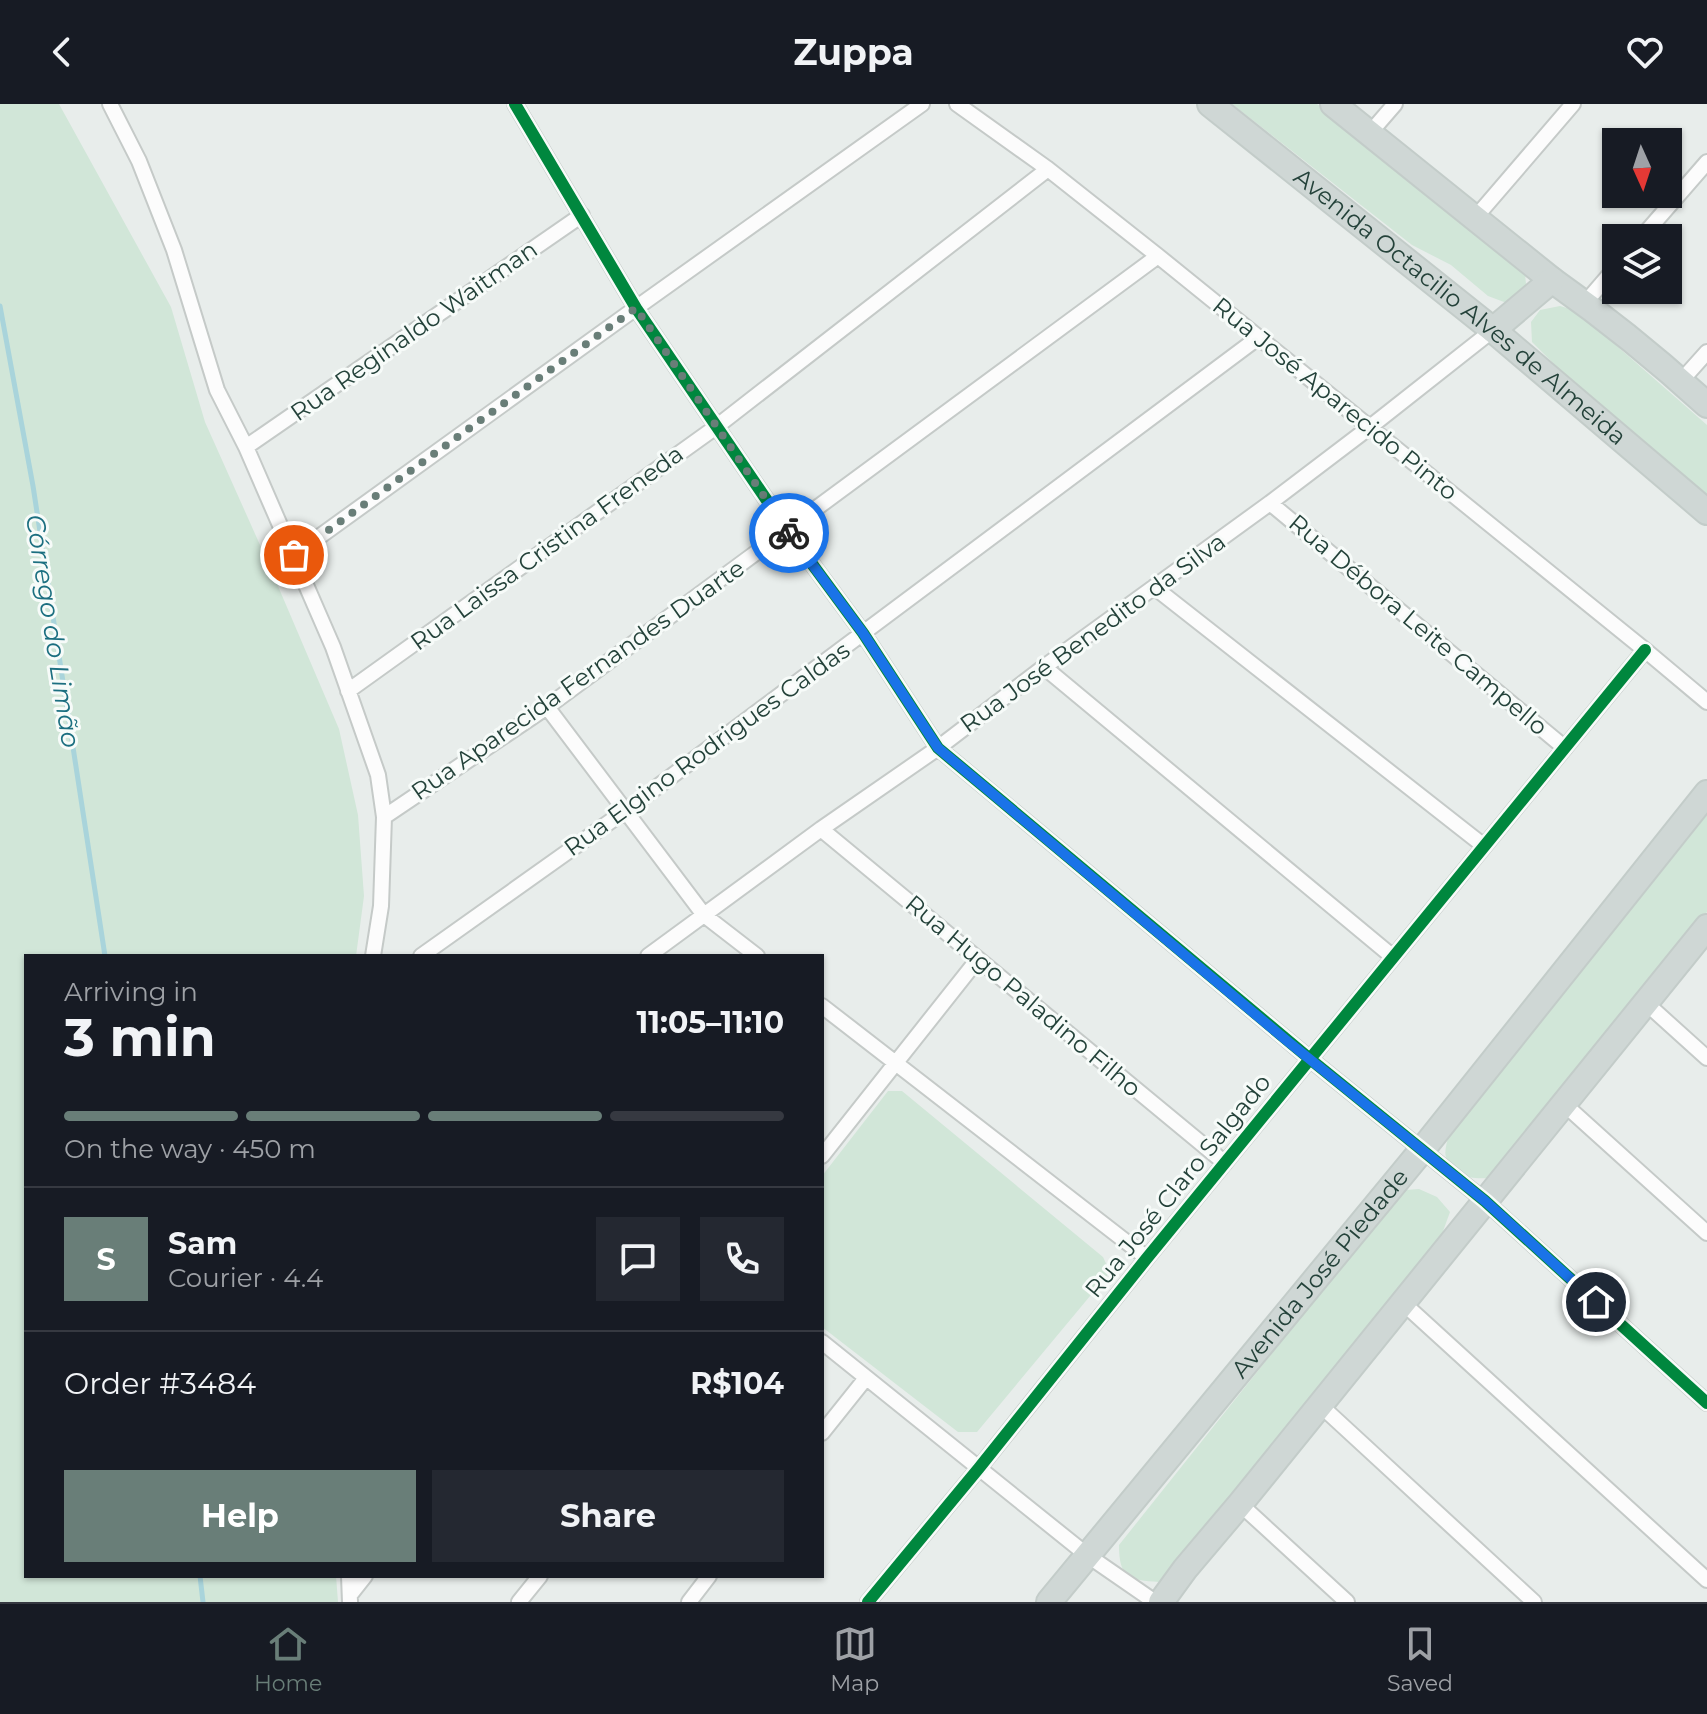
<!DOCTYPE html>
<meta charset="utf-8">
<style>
:root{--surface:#171b24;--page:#242831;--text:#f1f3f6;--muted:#9ea1a6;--line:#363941;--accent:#697e78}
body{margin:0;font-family:Montserrat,sans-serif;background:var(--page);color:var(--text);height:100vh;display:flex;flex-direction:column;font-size:30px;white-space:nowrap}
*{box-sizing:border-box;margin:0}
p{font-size:26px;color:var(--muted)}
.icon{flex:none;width:44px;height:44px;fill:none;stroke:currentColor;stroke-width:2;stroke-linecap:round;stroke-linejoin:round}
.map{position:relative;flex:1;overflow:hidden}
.side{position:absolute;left:24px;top:850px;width:800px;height:624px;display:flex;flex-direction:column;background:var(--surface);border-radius:0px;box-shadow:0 2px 6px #0004}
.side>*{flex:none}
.needle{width:52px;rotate:177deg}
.buttons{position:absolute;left:1602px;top:24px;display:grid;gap:16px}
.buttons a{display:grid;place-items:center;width:80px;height:80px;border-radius:0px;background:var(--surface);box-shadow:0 2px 6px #0004;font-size:40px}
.pin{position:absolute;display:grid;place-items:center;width:68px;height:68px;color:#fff;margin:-34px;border:4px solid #fff;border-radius:50%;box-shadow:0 2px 8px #0007}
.courier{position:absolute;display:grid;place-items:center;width:80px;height:80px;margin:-40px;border:6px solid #1a73e8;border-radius:50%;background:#fff;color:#222;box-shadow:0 2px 10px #0007}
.overview em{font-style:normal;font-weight:700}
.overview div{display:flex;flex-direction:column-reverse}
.overview{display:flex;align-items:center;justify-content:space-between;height:136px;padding:0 40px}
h1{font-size:52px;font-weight:700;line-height:60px}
.bar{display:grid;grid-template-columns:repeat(4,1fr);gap:12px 8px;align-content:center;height:96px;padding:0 40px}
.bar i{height:10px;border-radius:6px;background:var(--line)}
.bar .selected{background:var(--accent)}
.bar p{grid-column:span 4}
.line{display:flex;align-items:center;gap:20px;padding:0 40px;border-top:2px solid var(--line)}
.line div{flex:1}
.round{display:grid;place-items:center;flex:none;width:84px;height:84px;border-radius:0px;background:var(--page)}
.cta{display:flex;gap:16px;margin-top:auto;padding:16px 40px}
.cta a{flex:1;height:92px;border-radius:0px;background:var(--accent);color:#fff;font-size:32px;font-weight:700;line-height:92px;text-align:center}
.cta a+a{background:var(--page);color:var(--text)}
header{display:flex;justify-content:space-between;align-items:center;height:104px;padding:0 40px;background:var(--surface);font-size:36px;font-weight:700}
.menu{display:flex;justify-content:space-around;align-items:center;height:112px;border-top:2px solid var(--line);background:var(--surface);font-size:22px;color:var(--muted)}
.menu a{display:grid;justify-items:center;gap:4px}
.menu .selected{color:var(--accent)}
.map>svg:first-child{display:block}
.green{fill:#d1e6d8}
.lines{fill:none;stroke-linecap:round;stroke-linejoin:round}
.stream{stroke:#a9d4db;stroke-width:5}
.minor-casing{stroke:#c5cac8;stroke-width:18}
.primary-casing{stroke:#c3ccc9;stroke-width:28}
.minor{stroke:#fcfcfc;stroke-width:14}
.primary{stroke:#cfd7d5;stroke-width:24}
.cycleway-casing{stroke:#f7fbf9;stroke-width:17}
.cycleway{stroke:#00873e;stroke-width:12}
.done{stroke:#697e78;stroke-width:8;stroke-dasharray:0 14.4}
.route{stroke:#1a73e8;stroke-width:10}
.labels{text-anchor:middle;stroke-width:6;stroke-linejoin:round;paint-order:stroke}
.street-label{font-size:24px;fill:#24423a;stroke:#f7fbf9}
.water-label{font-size:26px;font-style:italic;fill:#1c6f80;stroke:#f7fbf9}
</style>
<header><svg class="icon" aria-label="back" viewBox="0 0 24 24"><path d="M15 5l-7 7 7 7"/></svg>Zuppa<svg class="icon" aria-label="heart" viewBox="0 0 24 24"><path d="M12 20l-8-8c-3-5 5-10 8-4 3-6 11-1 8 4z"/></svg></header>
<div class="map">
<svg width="1707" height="1498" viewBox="0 0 1707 1498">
<rect width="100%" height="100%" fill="#e8edeb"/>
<path class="green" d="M 0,0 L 59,0 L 171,203 L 205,318 L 269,461 L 339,625 L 358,711 L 364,792 L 356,852 L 26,852 L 26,1472 L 336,1472 L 338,1498 L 0,1498 Z
M 1232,0 L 1317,0 L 1388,52 L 1491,137 L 1525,170 L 1527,190 L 1512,201 L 1488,192 L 1451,161 L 1412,141 Z
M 1560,202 L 1577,207 L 1707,321 L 1707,391 L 1559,265 L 1532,238 L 1531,218 L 1540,206 Z
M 1707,711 L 1707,808 L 1502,1060 L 1488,1074 C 1471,1075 1451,1073 1446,1053 C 1444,1048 1447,1039 1448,1033 Z
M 888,987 L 902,987 L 1103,1153 L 1110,1168 L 977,1328 L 958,1328 L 822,1223 L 822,1072 Z
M 1419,1085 L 1437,1093 L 1450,1108 L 1442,1130 L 1181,1456 L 1159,1478 C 1129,1476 1119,1474 1119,1441 L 1391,1100 L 1406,1086 Z"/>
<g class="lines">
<path class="stream" d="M 0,202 L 33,382 L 105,852
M 200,1472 L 203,1498"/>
<defs>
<path id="minor" d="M 110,0 L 139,57 L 174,146 L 217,286 L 246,343 L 333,543 L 378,671 L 384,713 L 381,802 L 373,852
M 515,0 L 636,204 L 787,426 L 863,529 L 938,644 L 1310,955 L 1485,1097 L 1707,1299
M 957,0 L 1048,65 L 1158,152 L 1645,546 L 1707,598
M 1369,30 L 1395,0
M 1475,114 L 1573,0
M 1641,134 L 1707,58
M 1585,199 L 1616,163
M 1681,277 L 1707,248
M 246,343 L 582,111
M 1270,399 L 1565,644
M 294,451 L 636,204 L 922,0
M 1154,483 L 1484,742
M 1044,563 L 1393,853
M 348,587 L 716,323 L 1048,65
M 547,603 L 704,811 L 757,852
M 384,713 L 547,603 L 1158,152
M 821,725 L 1225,1059
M 421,852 L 625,707 L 1259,233
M 648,852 L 821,725 L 938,644 L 1044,563 L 1270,399 L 1370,323 L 1493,226
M 1646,899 L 1707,954
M 822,902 L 1147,1154
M 1564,1000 L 1707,1129
M 822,1052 L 978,855
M 1402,1198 L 1707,1476
M 822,1238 L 1087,1451 L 1155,1498
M 1319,1300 L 1534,1498
M 822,1329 L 866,1274
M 1240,1400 L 1347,1498
M 349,1472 L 350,1498
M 350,1491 L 365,1472
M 519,1498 L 540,1472
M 689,1498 L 709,1472
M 868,1498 L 979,1364 L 1147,1154 L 1645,546"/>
<g id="primary">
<path id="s1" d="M 1210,0 L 1493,226 L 1707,408"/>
<path d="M 1333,0 L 1552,176 C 1606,214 1658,256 1707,301"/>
<path d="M 1493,226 L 1552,176"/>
<path id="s2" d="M 1049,1498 L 1422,1046 L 1707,689"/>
<path d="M 1161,1498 L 1185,1465 L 1240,1400 L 1707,823"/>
</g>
</defs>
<use href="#minor" class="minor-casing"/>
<use href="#primary" class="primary-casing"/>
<use href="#minor" class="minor"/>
<use href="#primary" class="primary"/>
<defs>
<path id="cycleway" d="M 515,0 L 636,204 L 787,426 L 863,529 L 938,644 L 1310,955 L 1485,1097 L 1707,1299
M 868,1498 L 979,1364 L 1147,1154 L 1645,546"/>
</defs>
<use href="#cycleway" class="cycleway-casing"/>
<use href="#cycleway" class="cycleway"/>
</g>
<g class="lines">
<path class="done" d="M 294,451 L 636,204 L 789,429"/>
<path class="route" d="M 789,429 L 863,529 L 938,644 L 1286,936 L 1485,1097 L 1596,1198"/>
</g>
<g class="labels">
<g class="street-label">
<text dy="8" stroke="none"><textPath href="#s1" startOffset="322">Avenida Octacilio Alves de Almeida</textPath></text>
<text transform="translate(414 227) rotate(-35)" y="8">Rua Reginaldo Waitman</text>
<text transform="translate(1335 295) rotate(39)" y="8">Rua José Aparecido Pinto</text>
<text transform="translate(547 444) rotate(-36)" y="8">Rua Laissa Cristina Freneda</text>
<text transform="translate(1418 521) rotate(40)" y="8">Rua Débora Leite Campello</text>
<text transform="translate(1093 529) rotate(-36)" y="8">Rua José Benedito da Silva</text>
<text transform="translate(578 576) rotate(-35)" y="8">Rua Aparecida Fernandes Duarte</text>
<text transform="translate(707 645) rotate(-36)" y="8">Rua Elgino Rodrigues Caldas</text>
<text transform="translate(1023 892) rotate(40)" y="8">Rua Hugo Paladino Filho</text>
<text transform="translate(1178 1082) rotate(-51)" y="8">Rua José Claro Salgado</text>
<text dy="8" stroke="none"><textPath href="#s2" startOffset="426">Avenida José Piedade</textPath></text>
</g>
<g class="water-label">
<text transform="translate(53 527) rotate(81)" y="9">Córrego do Limão</text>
</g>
</g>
</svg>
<div class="buttons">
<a><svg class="needle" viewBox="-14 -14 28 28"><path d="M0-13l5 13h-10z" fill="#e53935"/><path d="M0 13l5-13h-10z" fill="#9ea1a6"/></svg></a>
<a><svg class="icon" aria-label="layers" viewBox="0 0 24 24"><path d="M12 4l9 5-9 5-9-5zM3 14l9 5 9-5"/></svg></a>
</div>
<div class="pin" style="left:294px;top:451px;background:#ea580c"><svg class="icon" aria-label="bag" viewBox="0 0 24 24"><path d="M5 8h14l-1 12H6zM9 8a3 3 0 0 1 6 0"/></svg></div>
<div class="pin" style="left:1596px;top:1198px;background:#1f2937"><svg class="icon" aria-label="home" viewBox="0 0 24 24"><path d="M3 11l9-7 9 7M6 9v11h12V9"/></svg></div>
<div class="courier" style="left:789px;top:429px"><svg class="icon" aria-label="bike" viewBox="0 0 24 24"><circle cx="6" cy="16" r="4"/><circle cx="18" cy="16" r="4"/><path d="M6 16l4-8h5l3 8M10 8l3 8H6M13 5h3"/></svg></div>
<section class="side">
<div class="overview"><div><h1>3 min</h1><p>Arriving in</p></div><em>11:05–11:10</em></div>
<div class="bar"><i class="selected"></i><i class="selected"></i><i class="selected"></i><i></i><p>On the way · 450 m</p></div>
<div class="line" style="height:144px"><b class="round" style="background:var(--accent);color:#fff">S</b><div><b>Sam</b><p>Courier · 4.4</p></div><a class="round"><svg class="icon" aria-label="chat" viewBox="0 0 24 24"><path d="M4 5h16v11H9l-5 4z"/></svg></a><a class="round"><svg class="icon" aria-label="phone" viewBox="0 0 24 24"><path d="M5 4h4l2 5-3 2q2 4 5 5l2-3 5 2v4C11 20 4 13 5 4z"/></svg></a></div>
<div class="line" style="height:104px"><div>Order #3484</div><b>R$104</b></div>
<div class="cta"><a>Help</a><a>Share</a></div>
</section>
</div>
<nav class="menu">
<a class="selected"><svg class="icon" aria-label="home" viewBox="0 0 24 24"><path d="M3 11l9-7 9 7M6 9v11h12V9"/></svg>Home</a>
<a><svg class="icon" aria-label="map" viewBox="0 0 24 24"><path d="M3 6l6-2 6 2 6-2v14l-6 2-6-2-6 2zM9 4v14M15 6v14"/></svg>Map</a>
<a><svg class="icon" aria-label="saved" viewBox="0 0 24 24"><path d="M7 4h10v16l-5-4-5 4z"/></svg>Saved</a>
</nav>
